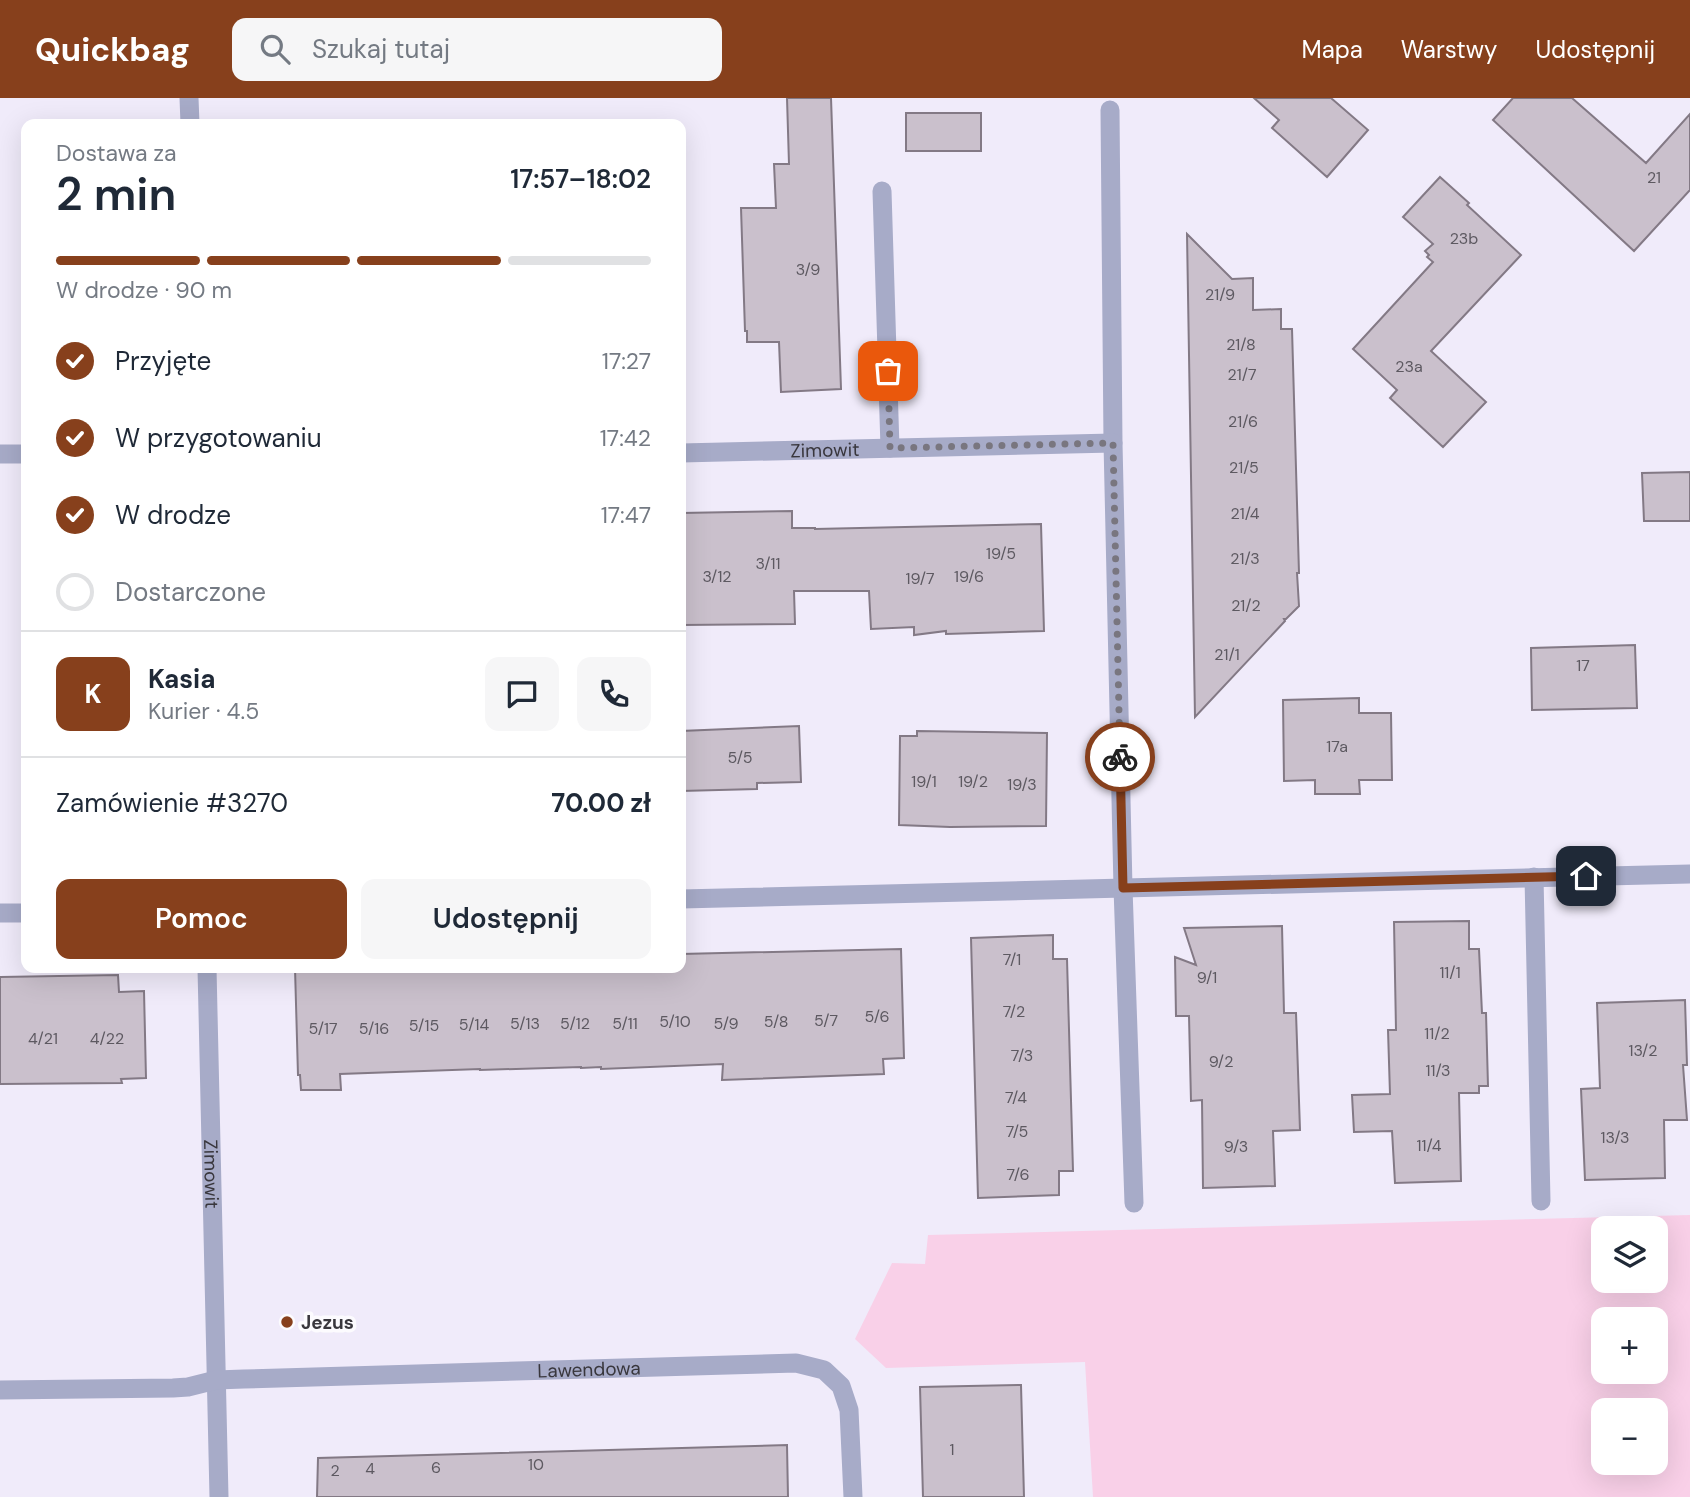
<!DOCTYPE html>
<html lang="pl">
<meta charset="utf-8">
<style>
:root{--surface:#fff;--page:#f6f6f7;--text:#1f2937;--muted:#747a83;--line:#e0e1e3;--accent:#87401c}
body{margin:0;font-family:"DM Sans",sans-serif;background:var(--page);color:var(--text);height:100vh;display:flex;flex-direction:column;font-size:26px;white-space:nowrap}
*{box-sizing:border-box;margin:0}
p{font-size:23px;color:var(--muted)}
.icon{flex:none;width:38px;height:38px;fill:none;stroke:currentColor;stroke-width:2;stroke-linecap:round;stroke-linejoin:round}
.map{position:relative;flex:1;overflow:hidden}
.sheet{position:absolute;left:21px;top:21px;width:665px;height:854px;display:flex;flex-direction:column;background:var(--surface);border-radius:14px;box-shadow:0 7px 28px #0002}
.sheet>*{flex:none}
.buttons{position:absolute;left:1591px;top:1118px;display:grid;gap:14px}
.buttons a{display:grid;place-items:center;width:77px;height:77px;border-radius:14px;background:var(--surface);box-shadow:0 7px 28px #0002;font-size:35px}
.pin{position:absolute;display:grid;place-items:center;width:60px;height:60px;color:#fff;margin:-30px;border-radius:14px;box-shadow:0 4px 10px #0006}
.courier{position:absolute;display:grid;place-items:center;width:70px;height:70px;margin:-35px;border:5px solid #87401c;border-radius:50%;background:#fff;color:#222;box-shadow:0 2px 9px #0007}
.head em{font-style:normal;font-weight:600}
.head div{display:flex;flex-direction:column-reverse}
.head{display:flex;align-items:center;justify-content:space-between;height:119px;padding:0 35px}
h1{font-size:46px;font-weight:600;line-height:52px}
.bar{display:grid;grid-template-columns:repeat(4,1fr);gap:10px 7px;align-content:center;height:84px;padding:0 35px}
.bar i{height:9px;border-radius:5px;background:var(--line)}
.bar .current{background:var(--accent)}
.bar p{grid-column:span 4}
.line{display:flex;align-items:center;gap:18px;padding:0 35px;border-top:2px solid var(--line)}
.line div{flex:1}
.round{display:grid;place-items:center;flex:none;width:74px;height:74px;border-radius:14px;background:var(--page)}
ol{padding:0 35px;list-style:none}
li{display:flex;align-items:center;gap:21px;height:77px}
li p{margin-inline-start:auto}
li .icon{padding:7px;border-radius:50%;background:var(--accent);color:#fff;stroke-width:4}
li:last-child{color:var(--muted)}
li i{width:38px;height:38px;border:4px solid var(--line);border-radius:50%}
.button{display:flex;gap:14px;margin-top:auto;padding:14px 35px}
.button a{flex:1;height:80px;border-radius:14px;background:var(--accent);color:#fff;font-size:28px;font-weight:600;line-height:80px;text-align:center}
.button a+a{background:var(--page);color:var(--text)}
header{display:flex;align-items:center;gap:42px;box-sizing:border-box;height:98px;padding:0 35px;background:var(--accent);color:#fff}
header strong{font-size:33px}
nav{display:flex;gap:38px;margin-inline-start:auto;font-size:24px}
.search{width:490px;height:63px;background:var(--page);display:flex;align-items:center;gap:18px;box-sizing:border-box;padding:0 24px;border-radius:14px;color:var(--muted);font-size:26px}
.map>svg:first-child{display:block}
.green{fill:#f9d0e8;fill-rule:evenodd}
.building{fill:#cac0cc;stroke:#837985;stroke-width:2}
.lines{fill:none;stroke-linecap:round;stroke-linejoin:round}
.service{stroke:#a7abc8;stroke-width:19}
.minor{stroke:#a7abc8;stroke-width:19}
.done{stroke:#79767f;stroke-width:7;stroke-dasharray:0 12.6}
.route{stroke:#87401c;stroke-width:9}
.poi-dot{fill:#87401c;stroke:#fcfbfe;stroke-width:2.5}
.labels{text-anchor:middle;stroke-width:7;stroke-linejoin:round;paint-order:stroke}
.number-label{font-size:16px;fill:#5d5961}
.street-label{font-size:19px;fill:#39373d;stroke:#fcfbfe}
.poi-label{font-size:19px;font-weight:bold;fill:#39373d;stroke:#fcfbfe;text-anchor:start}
</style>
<header>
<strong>Quickbag</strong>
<div class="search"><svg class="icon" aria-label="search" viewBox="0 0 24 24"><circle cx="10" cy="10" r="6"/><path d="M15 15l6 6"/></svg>Szukaj tutaj</div>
<nav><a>Mapa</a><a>Warstwy</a><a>Udostępnij</a></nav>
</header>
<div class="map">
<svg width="1690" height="1399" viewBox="0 0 1690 1399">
<rect width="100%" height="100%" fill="#f0ebfa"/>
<path class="green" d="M 1690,1117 L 1690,1399 L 1093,1399 L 1085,1264 L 886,1270 L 855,1241 L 892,1165 L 925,1166 L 928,1137 ZM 1603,1130 L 1656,1130 L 1656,1183 L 1603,1183 ZM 1603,1222 L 1656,1222 L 1656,1274 L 1603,1274 ZM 1603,1312 L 1656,1312 L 1656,1365 L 1603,1365 Z"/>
<path class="building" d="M 787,0 L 831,0 L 841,291 L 781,294 L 779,244 L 747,244 L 747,233 L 745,233 L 741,110 L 776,110 L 774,66 L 789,66 Z
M 1254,0 L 1331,0 L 1368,32 L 1327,79 L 1272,30 L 1279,22 Z
M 1513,0 L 1572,0 L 1646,65 L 1690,16 L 1690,92 L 1634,153 L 1493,22 Z
M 906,15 L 981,15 L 981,53 L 906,53 Z
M 1440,79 L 1469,105 L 1467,107 L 1521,157 L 1431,253 L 1486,304 L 1443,349 L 1390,300 L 1397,292 L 1353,251 L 1433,164 L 1427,159 L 1429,157 L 1425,153 L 1433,146 L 1403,119 Z
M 1187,136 L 1232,181 L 1253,180 L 1253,212 L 1281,211 L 1281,231 L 1292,231 L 1299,475 L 1297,475 L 1299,508 L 1286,521 L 1284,521 L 1285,523 L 1195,619 Z
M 1690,374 L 1690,423 L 1644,423 L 1642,375 Z
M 792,413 L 792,430 L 815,430 L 815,431 L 1041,426 L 1044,533 L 946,536 L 946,533 L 914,537 L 914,529 L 871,531 L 869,493 L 794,493 L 795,526 L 681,527 L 681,415 Z
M 1635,547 L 1637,610 L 1532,612 L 1531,550 Z
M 1359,600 L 1359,615 L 1391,615 L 1392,682 L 1359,682 L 1360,696 L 1315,696 L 1315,682 L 1284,683 L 1283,602 Z
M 799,628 L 801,684 L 757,685 L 757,691 L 681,693 L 681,633 Z
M 917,633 L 1047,635 L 1046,728 L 950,729 L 899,727 L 900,638 L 917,638 Z
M 1469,823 L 1469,851 L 1479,851 L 1482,915 L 1486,915 L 1488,988 L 1479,988 L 1479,995 L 1459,995 L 1461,1083 L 1395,1085 L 1392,1033 L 1354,1034 L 1352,997 L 1390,996 L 1388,932 L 1396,932 L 1394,824 Z
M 1282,828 L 1284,915 L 1296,915 L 1300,1032 L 1273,1033 L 1275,1088 L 1203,1090 L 1202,1002 L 1191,1003 L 1189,918 L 1176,918 L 1175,859 L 1196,867 L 1184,830 Z
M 1053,837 L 1053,861 L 1067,861 L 1073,1073 L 1059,1073 L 1059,1097 L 978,1100 L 971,840 Z
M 901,851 L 904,960 L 883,961 L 884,976 L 722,982 L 723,966 L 601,971 L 601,969 L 581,970 L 581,969 L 480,972 L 480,971 L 340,976 L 341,992 L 301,992 L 300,977 L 298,977 L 295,870 L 681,870 L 681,856 Z
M 118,877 L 119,894 L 144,893 L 146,980 L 121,981 L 122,985 L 0,986 L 0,879 Z
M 1685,902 L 1687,967 L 1683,967 L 1687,1022 L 1664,1022 L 1665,1080 L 1585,1082 L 1581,991 L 1600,990 L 1597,905 Z
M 1021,1287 L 1024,1399 L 923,1399 L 920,1289 Z
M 787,1347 L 788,1399 L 317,1399 L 318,1360 Z"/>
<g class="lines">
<path class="service" d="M 882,93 L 890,350
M 1534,779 L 1541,1103
M 1123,790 L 1134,1105"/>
<g class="minor">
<path d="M 189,0 L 190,26"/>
<path d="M 1110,12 L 1113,345 L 1123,790"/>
<path id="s1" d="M 681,355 L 1113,345"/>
<path d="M 0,356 L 26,356"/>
<path d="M 681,801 L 1690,776"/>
<path d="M 0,815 L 26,815"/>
<path id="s2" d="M 207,870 L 219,1399"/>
<path id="s3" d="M 0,1292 L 173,1290 L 188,1289 L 216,1282 L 244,1281 L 796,1265 L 824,1272 L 841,1288 L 849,1312 L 853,1399"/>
</g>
</g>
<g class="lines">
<path class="done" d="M 888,273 L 890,350 L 1113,345 L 1120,659"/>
<path class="route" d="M 1120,659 L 1123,790 L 1586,778"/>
</g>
<circle class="poi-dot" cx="287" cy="1224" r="7"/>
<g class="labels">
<g class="number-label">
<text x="1654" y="85">21</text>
<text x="1464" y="146">23b</text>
<text x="808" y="177">3/9</text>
<text x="1220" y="202">21/9</text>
<text x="1241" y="252">21/8</text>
<text x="1409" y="274">23a</text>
<text x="1242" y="282">21/7</text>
<text x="1243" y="329">21/6</text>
<text x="1244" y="375">21/5</text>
<text x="1245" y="421">21/4</text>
<text x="1001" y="461">19/5</text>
<text x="1245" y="466">21/3</text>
<text x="768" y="471">3/11</text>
<text x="717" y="484">3/12</text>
<text x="969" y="484">19/6</text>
<text x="920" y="486">19/7</text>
<text x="1246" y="513">21/2</text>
<text x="1227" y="562">21/1</text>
<text x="1583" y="573">17</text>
<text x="1337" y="654">17a</text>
<text x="740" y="665">5/5</text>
<text x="924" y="689">19/1</text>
<text x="973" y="689">19/2</text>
<text x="1022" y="692">19/3</text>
<text x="1012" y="867">7/1</text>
<text x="1450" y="880">11/1</text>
<text x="1207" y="885">9/1</text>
<text x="1014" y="919">7/2</text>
<text x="877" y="924">5/6</text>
<text x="826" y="928">5/7</text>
<text x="675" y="929">5/10</text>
<text x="776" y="929">5/8</text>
<text x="525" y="931">5/13</text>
<text x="575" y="931">5/12</text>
<text x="625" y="931">5/11</text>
<text x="726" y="931">5/9</text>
<text x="474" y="932">5/14</text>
<text x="424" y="933">5/15</text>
<text x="323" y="936">5/17</text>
<text x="374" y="936">5/16</text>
<text x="1437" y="941">11/2</text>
<text x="43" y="946">4/21</text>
<text x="107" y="946">4/22</text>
<text x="1643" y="958">13/2</text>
<text x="1022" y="963">7/3</text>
<text x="1221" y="969">9/2</text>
<text x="1438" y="978">11/3</text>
<text x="1016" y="1005">7/4</text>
<text x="1017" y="1039">7/5</text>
<text x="1615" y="1045">13/3</text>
<text x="1429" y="1053">11/4</text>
<text x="1236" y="1054">9/3</text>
<text x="1018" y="1082">7/6</text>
<text x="952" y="1357">1</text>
<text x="536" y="1372">10</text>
<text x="436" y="1375">6</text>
<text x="370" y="1376">4</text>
<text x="335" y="1378">2</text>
</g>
<g class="street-label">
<text dy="7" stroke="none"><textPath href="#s1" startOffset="144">Zimowit</textPath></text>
<text dy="7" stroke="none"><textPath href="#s2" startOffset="206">Zimowit</textPath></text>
<text dy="7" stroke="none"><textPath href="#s3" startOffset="590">Lawendowa</textPath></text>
</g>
<g class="poi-label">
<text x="301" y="1231">Jezus</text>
</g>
</g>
</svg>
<div class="buttons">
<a><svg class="icon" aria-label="layers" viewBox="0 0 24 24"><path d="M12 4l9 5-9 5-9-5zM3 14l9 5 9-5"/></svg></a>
<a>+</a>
<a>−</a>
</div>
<div class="pin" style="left:888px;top:273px;background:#ea580c"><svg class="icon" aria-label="bag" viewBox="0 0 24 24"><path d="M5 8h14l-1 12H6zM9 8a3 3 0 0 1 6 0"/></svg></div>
<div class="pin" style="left:1586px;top:778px;background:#1f2937"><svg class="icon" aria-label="home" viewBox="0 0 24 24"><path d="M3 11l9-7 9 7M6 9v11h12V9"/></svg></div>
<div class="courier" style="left:1120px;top:659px"><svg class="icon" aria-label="bike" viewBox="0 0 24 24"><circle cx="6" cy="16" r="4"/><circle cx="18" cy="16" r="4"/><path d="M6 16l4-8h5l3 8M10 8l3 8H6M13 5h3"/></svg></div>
<section class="sheet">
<div class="head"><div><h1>2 min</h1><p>Dostawa za</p></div><em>17:57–18:02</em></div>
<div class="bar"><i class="current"></i><i class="current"></i><i class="current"></i><i></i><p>W drodze · 90 m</p></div>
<ol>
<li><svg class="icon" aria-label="check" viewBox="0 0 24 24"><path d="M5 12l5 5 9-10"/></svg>Przyjęte<p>17:27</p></li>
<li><svg class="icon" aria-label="check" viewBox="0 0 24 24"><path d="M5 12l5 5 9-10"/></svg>W przygotowaniu<p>17:42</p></li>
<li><svg class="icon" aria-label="check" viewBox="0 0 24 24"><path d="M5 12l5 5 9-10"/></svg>W drodze<p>17:47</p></li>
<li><i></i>Dostarczone</li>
</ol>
<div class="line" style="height:126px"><b class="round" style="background:var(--accent);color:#fff">K</b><div><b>Kasia</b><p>Kurier · 4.5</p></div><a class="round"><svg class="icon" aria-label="chat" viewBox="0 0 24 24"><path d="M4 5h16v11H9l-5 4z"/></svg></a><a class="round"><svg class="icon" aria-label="phone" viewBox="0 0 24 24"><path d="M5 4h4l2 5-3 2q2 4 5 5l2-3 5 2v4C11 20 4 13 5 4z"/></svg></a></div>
<div class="line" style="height:91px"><div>Zamówienie #3270</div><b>70.00 zł</b></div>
<div class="button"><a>Pomoc</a><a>Udostępnij</a></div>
</section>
</div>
